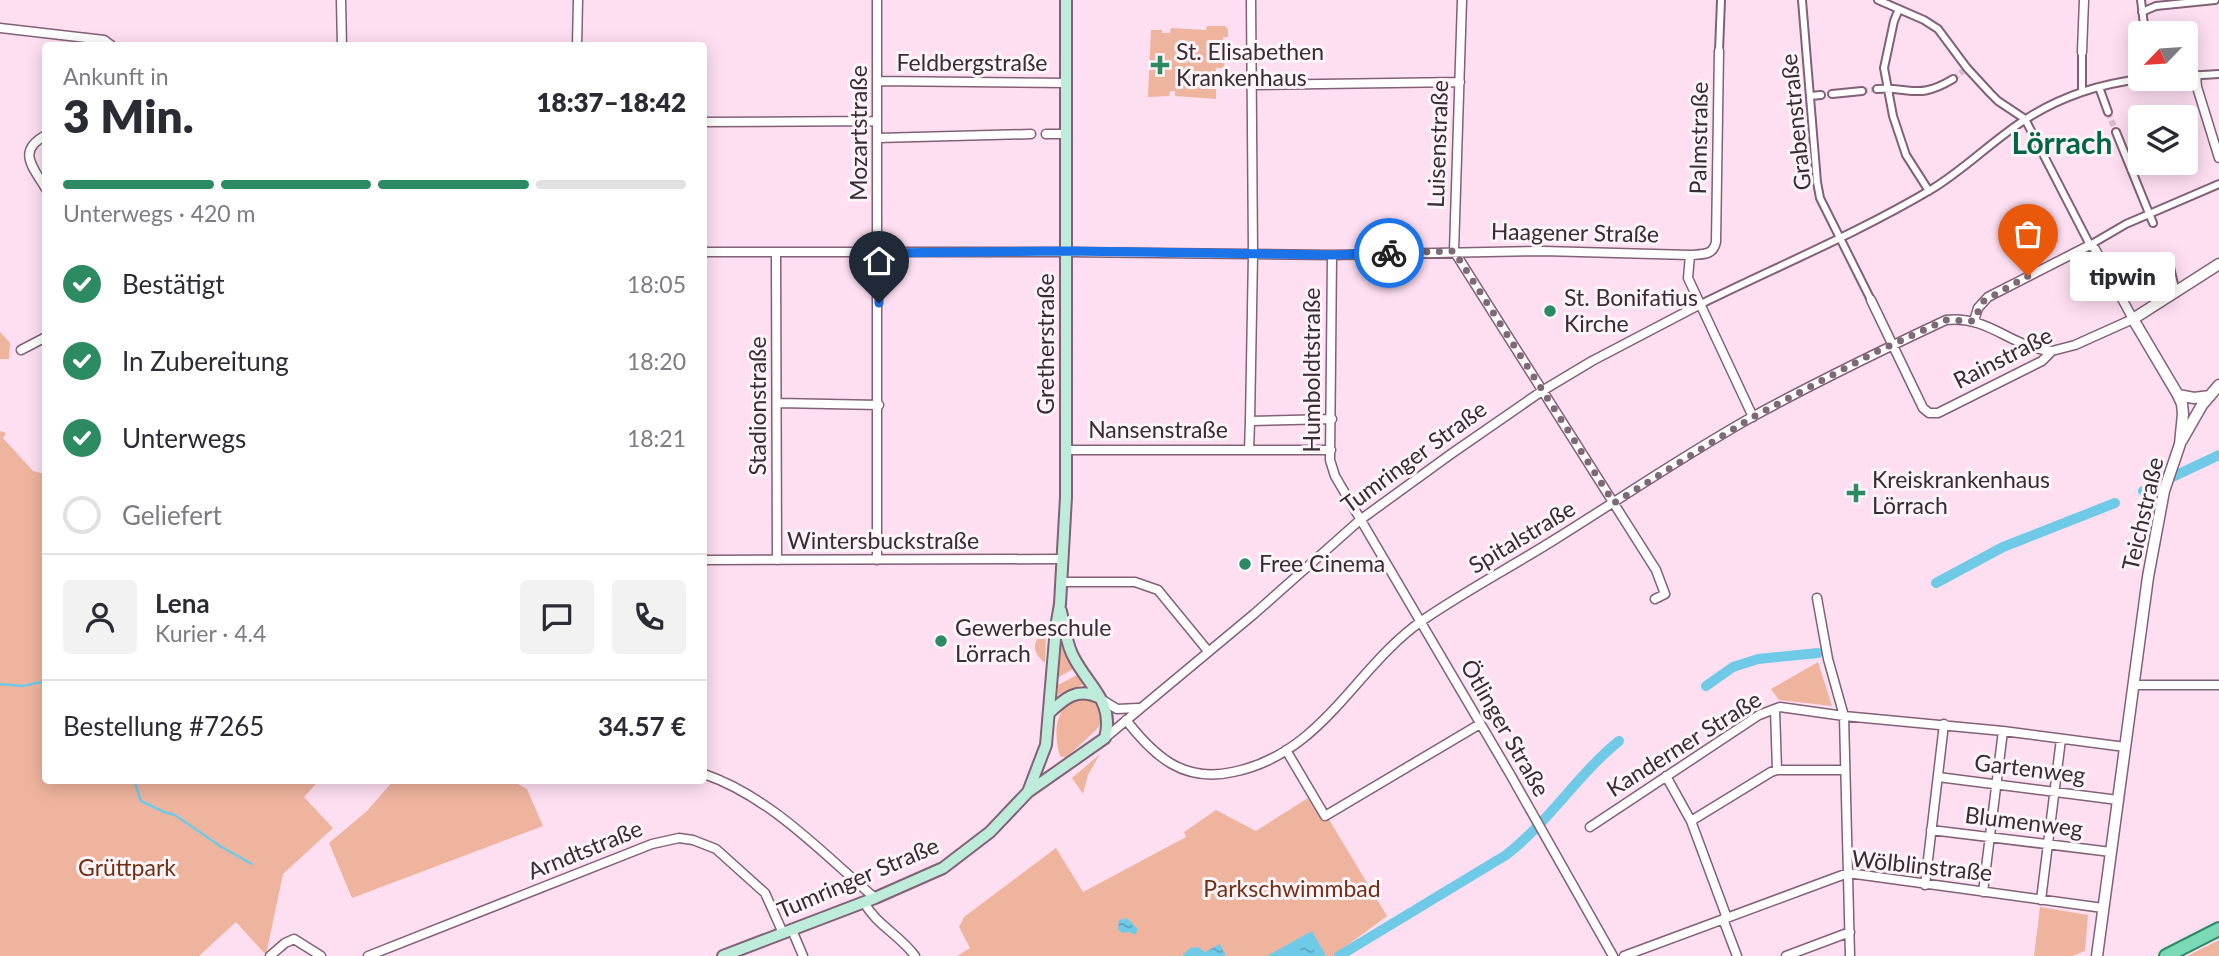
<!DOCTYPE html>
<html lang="de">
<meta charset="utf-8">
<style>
:root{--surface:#fff;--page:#f2f2f3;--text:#2b2b33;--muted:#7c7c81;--line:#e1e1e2;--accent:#2c8b63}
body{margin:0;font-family:Lato,sans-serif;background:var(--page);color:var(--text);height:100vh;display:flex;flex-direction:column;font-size:26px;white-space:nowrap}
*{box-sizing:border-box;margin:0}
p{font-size:23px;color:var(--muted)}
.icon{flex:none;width:38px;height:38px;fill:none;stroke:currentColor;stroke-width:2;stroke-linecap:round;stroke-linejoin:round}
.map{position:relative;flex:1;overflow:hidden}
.side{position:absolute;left:42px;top:42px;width:665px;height:742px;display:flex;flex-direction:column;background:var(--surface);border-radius:7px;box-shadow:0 4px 18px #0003}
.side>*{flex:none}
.needle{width:46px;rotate:245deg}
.tools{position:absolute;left:2128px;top:21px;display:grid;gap:14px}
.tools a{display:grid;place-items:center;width:70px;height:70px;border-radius:7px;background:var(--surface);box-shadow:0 4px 18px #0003;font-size:35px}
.pin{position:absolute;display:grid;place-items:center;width:60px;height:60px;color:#fff;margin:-72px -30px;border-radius:50% 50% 50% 0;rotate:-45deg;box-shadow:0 0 7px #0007}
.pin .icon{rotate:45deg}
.courier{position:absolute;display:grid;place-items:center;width:70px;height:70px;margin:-35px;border:5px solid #1a73e8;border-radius:50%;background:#fff;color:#222;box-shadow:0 2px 9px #0007}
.bubble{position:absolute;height:49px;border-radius:7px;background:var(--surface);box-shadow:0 4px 18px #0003;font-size:23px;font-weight:800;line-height:49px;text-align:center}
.head em{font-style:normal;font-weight:800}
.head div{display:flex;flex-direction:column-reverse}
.head{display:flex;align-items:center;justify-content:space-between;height:119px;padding:0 21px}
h1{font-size:46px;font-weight:800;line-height:52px}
.bar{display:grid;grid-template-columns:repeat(4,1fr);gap:10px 7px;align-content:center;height:84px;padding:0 21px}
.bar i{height:9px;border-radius:5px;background:var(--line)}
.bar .current{background:var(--accent)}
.bar p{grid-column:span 4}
.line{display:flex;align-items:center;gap:18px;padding:0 21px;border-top:2px solid var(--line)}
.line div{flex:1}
.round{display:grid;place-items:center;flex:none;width:74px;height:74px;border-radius:7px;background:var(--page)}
ol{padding:0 21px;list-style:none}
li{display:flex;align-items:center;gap:21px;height:77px}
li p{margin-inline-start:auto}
li .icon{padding:7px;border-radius:50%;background:var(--accent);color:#fff;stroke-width:4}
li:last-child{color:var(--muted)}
li i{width:38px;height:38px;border:4px solid var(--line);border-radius:50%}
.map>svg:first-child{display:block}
.green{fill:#efb49e}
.water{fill:url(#water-ripples)}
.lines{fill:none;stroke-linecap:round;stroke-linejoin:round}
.stream{stroke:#6fcae8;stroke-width:2.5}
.canal{stroke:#6fcae8;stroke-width:10}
.pedestrian-tunnel{stroke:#d7bbcc;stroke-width:6;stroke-dasharray:6 3;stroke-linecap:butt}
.pedestrian-casing{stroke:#826075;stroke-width:10}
.minor-casing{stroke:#826075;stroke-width:11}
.tertiary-casing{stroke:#826075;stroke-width:13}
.secondary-casing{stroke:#826075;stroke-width:14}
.primary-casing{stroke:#2b8b68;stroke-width:16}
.pedestrian{stroke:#fff;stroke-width:6}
.minor{stroke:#fff;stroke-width:8}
.tertiary{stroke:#fff;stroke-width:10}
.secondary{stroke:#bdecda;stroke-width:10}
.primary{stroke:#7cd9b5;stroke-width:12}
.done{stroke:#7e6a76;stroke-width:7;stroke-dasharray:0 12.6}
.route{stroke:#1a73e8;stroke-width:9}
.poi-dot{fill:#2c8b63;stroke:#fcf4f9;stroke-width:2.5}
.labels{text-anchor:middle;stroke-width:6;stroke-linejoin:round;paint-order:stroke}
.poi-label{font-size:23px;fill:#392b34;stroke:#fcf4f9;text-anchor:start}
.street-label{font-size:23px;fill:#392b34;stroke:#fcf4f9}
.park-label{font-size:23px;fill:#712f14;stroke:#fcf4f9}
.district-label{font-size:30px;font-weight:bold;fill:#006643;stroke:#fcf4f9}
</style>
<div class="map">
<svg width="2219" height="956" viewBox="0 0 2219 956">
<defs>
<pattern id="water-ripples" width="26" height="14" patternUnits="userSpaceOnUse" patternTransform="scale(1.75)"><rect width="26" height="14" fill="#6fcae8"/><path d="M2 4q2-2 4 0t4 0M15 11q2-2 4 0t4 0" fill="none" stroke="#5ca4bd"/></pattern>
</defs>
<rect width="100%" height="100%" fill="#fedff2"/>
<path class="green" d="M 1207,26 L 1225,26 L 1228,29 L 1228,37 L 1223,37 L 1223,47 L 1226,47 L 1224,68 L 1216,68 L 1216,99 L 1175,96 L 1175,91 L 1170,91 L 1169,96 L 1148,97 L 1151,30 L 1162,30 L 1162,33 L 1170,33 L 1171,28 L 1206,30 Z
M 0,332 L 10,343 L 9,359 L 0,359 Z
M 0,431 L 6,433 L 3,438 L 33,471 L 45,474 L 46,780 L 319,781 L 304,797 L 333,828 L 283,874 L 266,955 L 236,922 L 199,956 L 0,956 Z
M 1061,628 L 1073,669 L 1059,677 Z
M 1046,630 L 1045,663 C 1031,651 1032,641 1046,630 Z
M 1818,662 L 1832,706 L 1779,700 L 1771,689 Z
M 1077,675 L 1084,684 L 1058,695 L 1058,685 Z
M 1087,697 L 1100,703 L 1103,720 L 1096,730 L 1066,758 L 1060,756 C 1052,730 1056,700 1087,697 Z
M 1100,754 L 1088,775 L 1083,794 L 1072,778 Z
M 394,780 L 512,781 L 527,789 L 543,826 L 352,898 L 329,843 L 367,811 Z
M 1308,798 L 1322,821 L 1328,818 L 1387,916 L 1333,956 L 957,956 L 970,948 L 959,927 L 964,917 L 1056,848 L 1083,892 L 1186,837 L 1184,832 L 1216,810 L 1256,831 Z
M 2040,907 L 2088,915 L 2085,951 L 2072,956 L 2034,956 Z
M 2219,940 L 2219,956 L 2187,956 Z"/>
<path class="water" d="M 1127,918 L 1138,929 L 1135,935 L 1129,932 L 1122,933 L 1118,929 L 1119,920 Z
M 1312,931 L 1326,956 L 1267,956 Z
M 1220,944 L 1226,956 L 1182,956 L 1190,948 L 1198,947 L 1205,952 Z"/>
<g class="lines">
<path class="stream" d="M 0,684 L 23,686 L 46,681
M 134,780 L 141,801 L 164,812 L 175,815 L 220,846 L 252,864"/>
<path class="canal" d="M 2143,491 L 2219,455
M 1936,583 L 2003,547 L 2115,503
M 1706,686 L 1733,667 L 1758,659 L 1818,653
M 1339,956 L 1506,855 C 1549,822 1577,775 1619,741"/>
<path class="pedestrian-tunnel" d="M 1953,79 L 1963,71
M 1862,91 L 1877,89
M 2108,112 L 2116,132"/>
<defs>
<path id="pedestrian" d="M 1802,0 L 1817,182 L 1820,198 L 1871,300
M 1878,0 L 1924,20 L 1938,29 L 1967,68 L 1990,93 L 1998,101 L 2025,119 L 2090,245 L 2126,224 L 2219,184
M 2141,0 L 2145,33
M 1899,9 L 1894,21 L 1884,68 L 1893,116 L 1906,155 L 1929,191
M 2142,12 L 2156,6 L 2215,0
M 1719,51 L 1721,0
M 2186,76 L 2219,74
M 2099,87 L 2108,112
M 1877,89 C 1913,87 1918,100 1953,79
M 2082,92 L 2082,52
M 1832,94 L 1862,91
M 1810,96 L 1821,95
M 2116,132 L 2153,223
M 2169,263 L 2176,293
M 1699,305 C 1776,267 1858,233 1932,189 C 1965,169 1993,140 2026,119 C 2060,97 2100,84 2140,79"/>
<path id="minor" d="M 341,0 L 342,46
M 877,0 L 877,560
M 1462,0 L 1454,251 L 1656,570 L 1665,594 L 1655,599
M 0,28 L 104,40 L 112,46
M 577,46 L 578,0
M 2082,52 L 2084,0
M 2196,75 L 2197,87 L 2219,158
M 877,81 L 1067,83
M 1252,85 L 1460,82
M 704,122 L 877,121
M 1046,134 L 1067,134
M 46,135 C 16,151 33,167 46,189
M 878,138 L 1031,134
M 704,252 L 1067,252 L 1332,255 L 1543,251 L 1690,255 C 1702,254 1713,256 1716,242 L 1719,51
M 776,252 L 777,560
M 1332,255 L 1330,460 L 1335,476 L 1510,774 L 1613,956
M 1690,255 L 1688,278 L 1753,417
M 1871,300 L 1923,408 L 1929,413 L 1938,413 L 2042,361 L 2052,351 L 2075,345 L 2133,319 L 2095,249 L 2090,245 L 1988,297 L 1978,308 L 1974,321
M 21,350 L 46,337
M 778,403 L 879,405
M 1250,421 L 1253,254 L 1251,0
M 1067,450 L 1331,450
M 1249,450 L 1250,421 L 1332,419
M 704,560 L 1062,559
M 1061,582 L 1135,582 L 1158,590 L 1208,651
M 1817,598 L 1828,659 L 1844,716 L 1850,956
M 2135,685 L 2219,685
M 1104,701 L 1117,709 L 1138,708
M 1775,709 L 1777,770
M 1126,720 C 1154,756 1183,783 1233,772 C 1323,754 1354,668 1423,620 C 1465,591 1511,567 1554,540 C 1620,499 1684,455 1752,417 C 1816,382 1880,351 1946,320 C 1989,315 2011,348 2052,351
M 1105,738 L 1254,614 L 1360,520 L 1451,454 L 1542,391 L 1592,361 L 1699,305
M 1286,750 L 1325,816 L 1480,724
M 704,774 C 771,797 822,853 875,898
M 1666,776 L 1691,821 L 1727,918
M 1938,777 L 2118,800
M 1691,821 L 1771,772 L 1777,770 L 1844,770
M 1590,827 L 1759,715 L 1780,707 L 1844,716 L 2003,731 L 2125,747
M 1931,830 L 2111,852
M 1925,885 L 1944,724
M 1983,892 L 2003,731
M 2041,900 L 2061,739
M 864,902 C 876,925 900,935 915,956
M 1723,919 L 1737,956
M 792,930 L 803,956
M 270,956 L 285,943 L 294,939 L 321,956
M 368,956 L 652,844 L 679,838 L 693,840 L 716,849 L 765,893 L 783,933
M 1624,956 L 1848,873 L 2103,908
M 1786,956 L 1850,932"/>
<path id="tertiary" d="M 2178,395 L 2194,398 L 2210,396
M 2182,440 L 2202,405 L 2219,385
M 2097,956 L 2148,577 L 2164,491 L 2180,444 L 2183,414 L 2182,404 L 2178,395 L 2133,319 L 2219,264"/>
<path id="secondary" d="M 1049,713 C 1064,699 1077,687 1098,697
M 1028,792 L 1046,745 L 1056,627 L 1060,604 L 1066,497 L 1066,0
M 723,956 L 875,898 L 943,868 L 990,832 L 1028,792 L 1105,738 C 1115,700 1087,686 1072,654 C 1066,641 1064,625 1061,611"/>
<path id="primary" d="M 2166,956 L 2219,929"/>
</defs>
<use href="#pedestrian" class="pedestrian-casing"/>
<use href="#minor" class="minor-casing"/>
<use href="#tertiary" class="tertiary-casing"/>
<use href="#secondary" class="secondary-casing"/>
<use href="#primary" class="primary-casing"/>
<use href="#pedestrian" class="pedestrian"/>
<use href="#minor" class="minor"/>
<use href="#tertiary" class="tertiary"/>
<use href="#secondary" class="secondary"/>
<use href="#primary" class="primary"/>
</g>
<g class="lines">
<path class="done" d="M 1389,253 L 1454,251 L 1614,503 L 1753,417 L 1874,353 L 1946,320 L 1974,321 L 1982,302 L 2028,276"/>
<path class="route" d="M 879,303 L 879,253 L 1067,251 L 1332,255 L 1389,253"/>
</g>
<g class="poi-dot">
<path d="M1156.5 54.5h7v7h7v7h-7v7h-7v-7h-7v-7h7z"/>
<circle cx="1550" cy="311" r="7"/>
<path d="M1852.5 482.5h7v7h7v7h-7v7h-7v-7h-7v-7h7z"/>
<circle cx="1245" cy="564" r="7"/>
<circle cx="941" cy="641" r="7"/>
</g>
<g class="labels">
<g class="poi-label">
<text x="1176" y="60">St. Elisabethen<tspan x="1176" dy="26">Krankenhaus</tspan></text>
<text x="1564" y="306">St. Bonifatius<tspan x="1564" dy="26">Kirche</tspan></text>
<text x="1872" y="488">Kreiskrankenhaus<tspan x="1872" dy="26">Lörrach</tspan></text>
<text x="1259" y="572">Free Cinema</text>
<text x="955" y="636">Gewerbeschule<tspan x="955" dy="26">Lörrach</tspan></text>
</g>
<g class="street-label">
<text x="972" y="71">Feldbergstraße</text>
<text transform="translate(1796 122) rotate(-96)" y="8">Grabenstraße</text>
<text transform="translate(859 133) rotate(-90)" y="8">Mozartstraße</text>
<text transform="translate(1699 138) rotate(-89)" y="8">Palmstraße</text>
<text transform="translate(1438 144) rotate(-88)" y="8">Luisenstraße</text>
<text transform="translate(1575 233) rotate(1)" y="8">Haagener Straße</text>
<text transform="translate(1046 344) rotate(-90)" y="8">Gretherstraße</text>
<text transform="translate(2003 358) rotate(-27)" y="8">Rainstraße</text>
<text transform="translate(1312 370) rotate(-90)" y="8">Humboldtstraße</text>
<text transform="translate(758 406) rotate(-90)" y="8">Stadionstraße</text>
<text x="1158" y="438">Nansenstraße</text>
<text transform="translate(1414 457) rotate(-36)" y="8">Tumringer Straße</text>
<text transform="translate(2143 514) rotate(-77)" y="8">Teichstraße</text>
<text transform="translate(1522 537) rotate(-31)" y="8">Spitalstraße</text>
<text x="883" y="549">Wintersbuckstraße</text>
<text transform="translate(1505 728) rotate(60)" y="8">Ötlinger Straße</text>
<text transform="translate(1684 744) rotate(-32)" y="8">Kanderner Straße</text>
<text transform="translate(2030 769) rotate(7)" y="8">Gartenweg</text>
<text transform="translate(2024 822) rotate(7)" y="8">Blumenweg</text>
<text transform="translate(585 850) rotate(-22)" y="8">Arndtstraße</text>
<text transform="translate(1922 866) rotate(6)" y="8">Wölblinstraße</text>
<text transform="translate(858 878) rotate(-23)" y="8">Tumringer Straße</text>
</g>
<g class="park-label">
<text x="127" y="876">Grüttpark</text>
<text x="1292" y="897">Parkschwimmbad</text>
</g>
<g class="district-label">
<text x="2062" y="154">Lörrach</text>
</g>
</g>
</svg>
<div class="tools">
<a><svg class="needle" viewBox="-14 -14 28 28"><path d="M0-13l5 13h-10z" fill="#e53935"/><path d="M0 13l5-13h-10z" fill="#7c7c81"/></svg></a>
<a><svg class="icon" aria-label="layers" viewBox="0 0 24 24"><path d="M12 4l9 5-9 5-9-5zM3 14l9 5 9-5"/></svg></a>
</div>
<div class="pin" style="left:2028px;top:276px;background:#ea580c"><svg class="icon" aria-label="bag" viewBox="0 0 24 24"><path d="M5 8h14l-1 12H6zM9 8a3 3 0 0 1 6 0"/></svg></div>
<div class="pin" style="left:879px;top:303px;background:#1f2937"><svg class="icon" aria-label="home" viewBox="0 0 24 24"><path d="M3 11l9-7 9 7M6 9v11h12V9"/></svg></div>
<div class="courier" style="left:1389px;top:253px"><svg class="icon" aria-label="bike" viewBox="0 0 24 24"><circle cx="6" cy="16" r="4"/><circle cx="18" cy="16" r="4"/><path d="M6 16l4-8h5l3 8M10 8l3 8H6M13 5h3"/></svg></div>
<div class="bubble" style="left:2070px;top:252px;width:105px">tipwin</div>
<section class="side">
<div class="head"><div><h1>3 Min.</h1><p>Ankunft in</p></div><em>18:37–18:42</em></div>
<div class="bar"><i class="current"></i><i class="current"></i><i class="current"></i><i></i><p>Unterwegs · 420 m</p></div>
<ol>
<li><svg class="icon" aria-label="check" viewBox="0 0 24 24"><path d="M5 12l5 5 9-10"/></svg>Bestätigt<p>18:05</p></li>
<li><svg class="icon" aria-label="check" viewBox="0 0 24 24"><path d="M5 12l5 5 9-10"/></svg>In Zubereitung<p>18:20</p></li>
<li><svg class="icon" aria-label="check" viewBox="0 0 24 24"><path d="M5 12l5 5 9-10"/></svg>Unterwegs<p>18:21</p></li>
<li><i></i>Geliefert</li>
</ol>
<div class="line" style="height:126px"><a class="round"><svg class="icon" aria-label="person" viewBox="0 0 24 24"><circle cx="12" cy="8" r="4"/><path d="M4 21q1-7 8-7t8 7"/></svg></a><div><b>Lena</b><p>Kurier · 4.4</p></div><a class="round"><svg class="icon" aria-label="chat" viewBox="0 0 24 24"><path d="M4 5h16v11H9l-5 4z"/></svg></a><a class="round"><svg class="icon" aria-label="phone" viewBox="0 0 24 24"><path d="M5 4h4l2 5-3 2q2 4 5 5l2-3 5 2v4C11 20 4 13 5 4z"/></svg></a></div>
<div class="line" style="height:91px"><div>Bestellung #7265</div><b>34.57 €</b></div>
</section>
</div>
